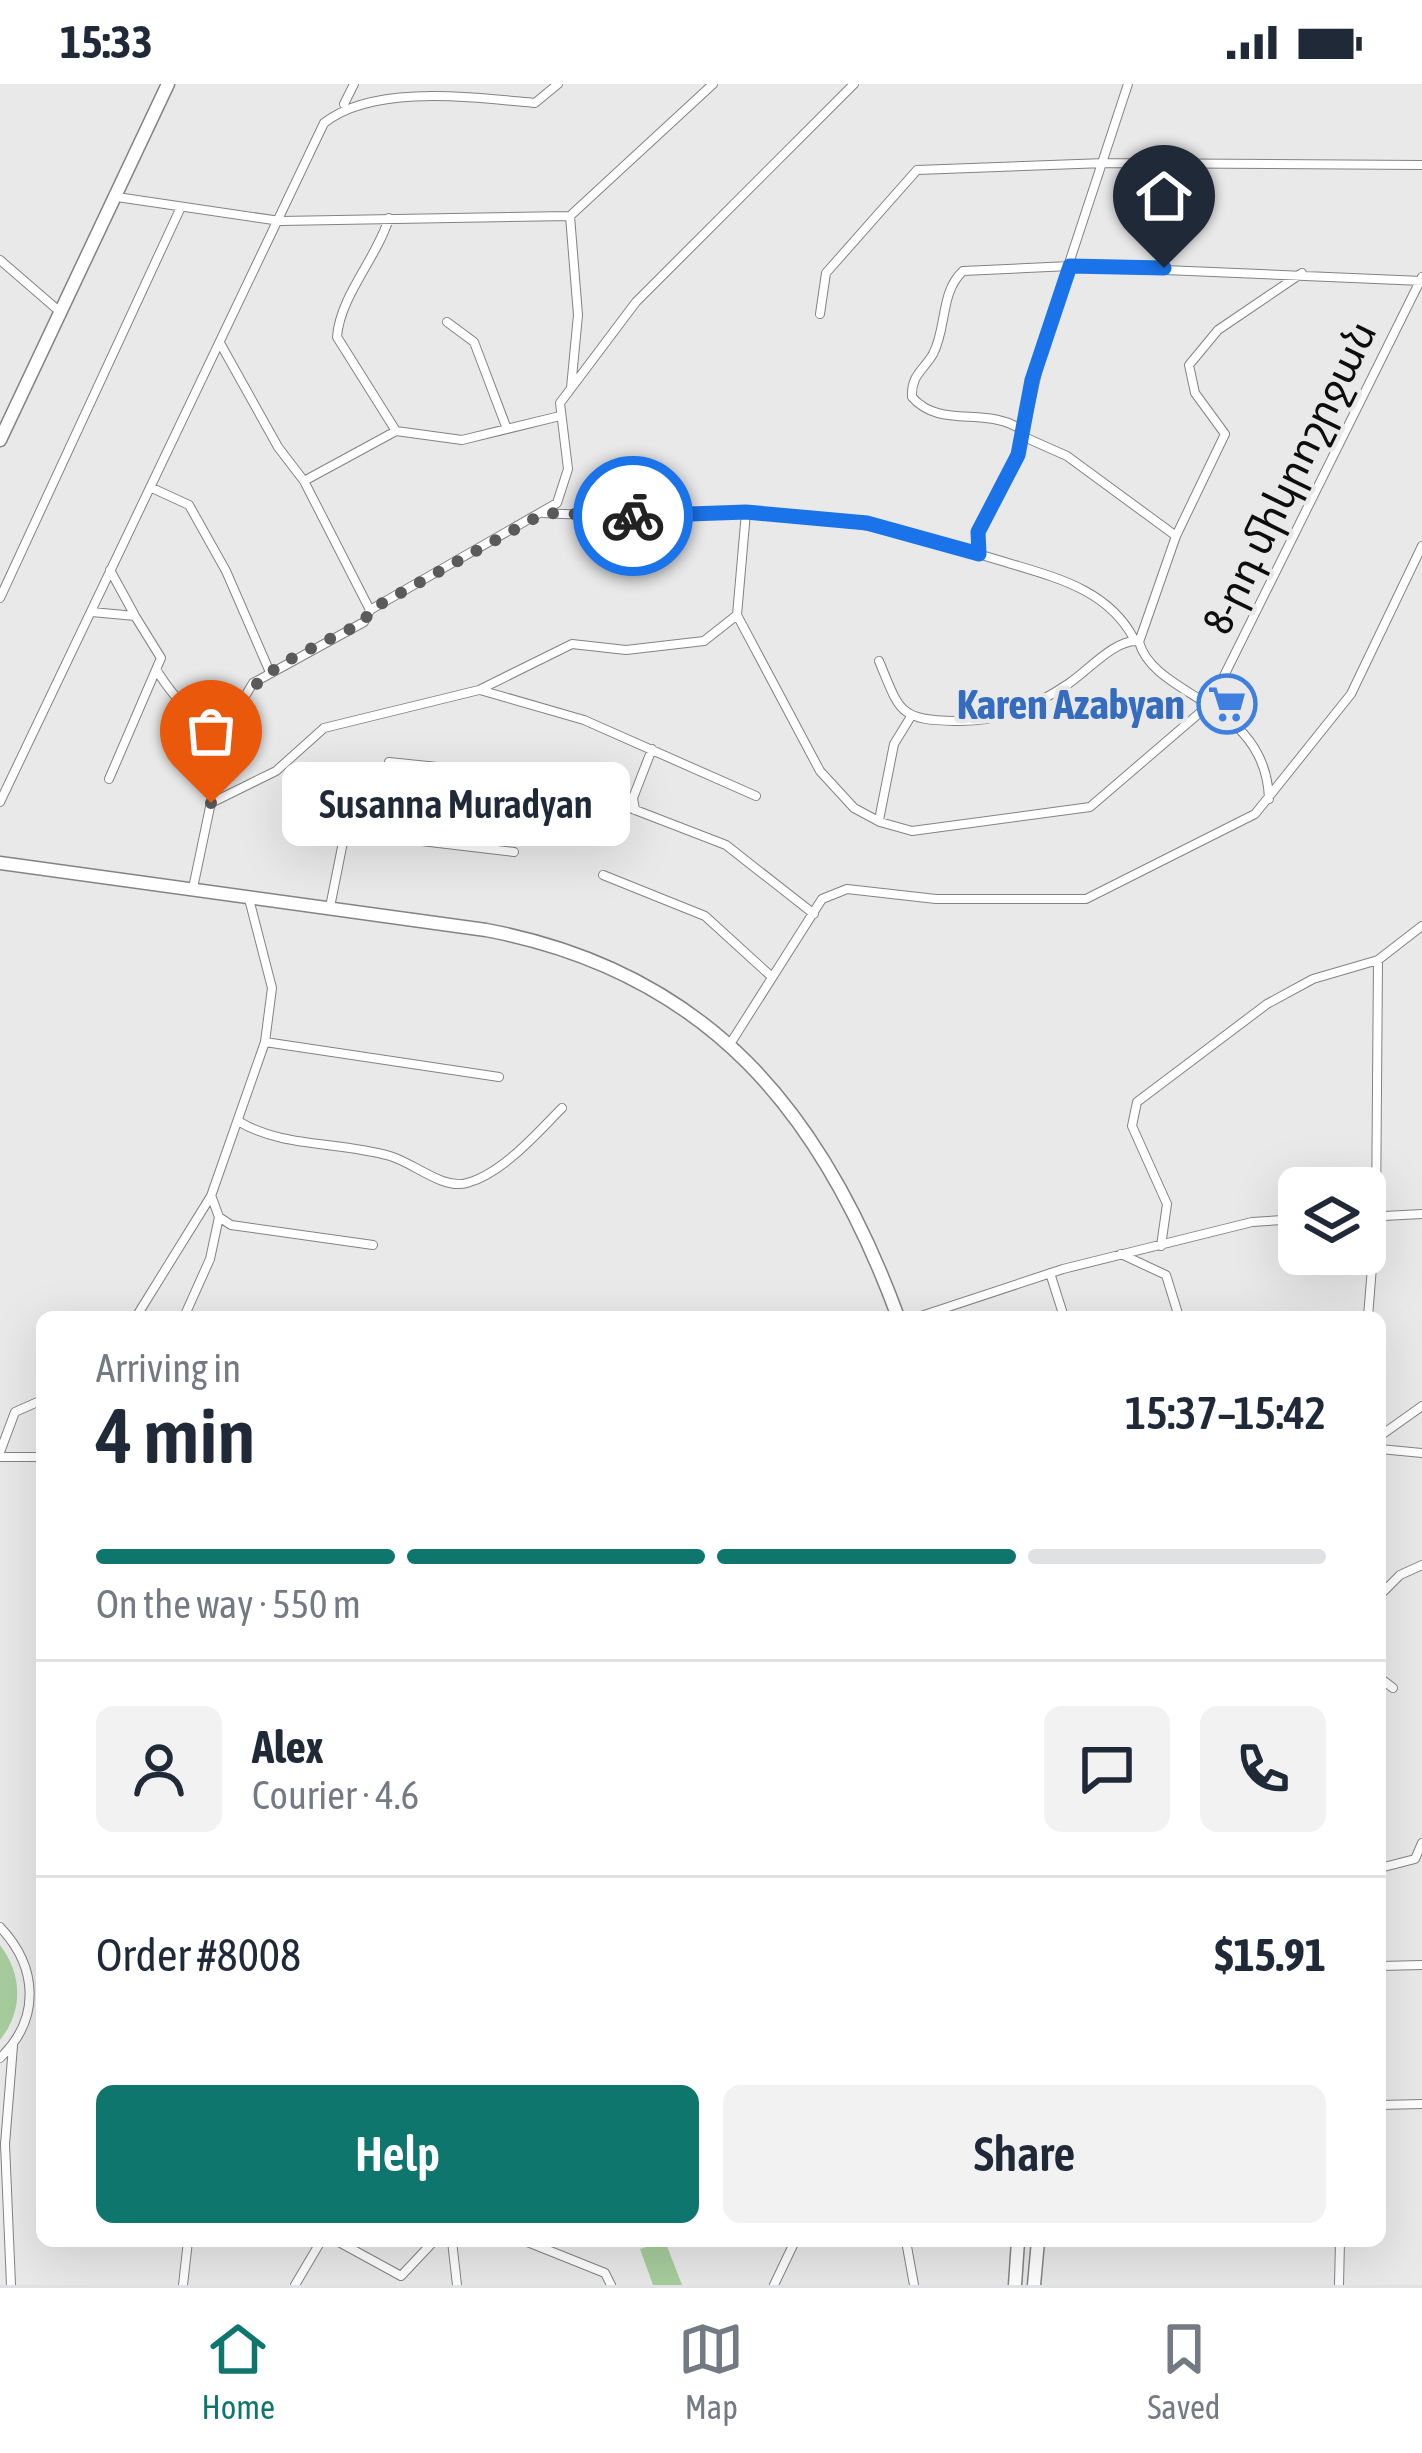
<!DOCTYPE html>
<meta charset="utf-8">
<style>
:root{--surface:#fff;--page:#f2f2f3;--text:#1f2937;--muted:#747a83;--line:#e0e1e3;--accent:#0f766e}
body{margin:0;font-family:"Asap Condensed","Noto Sans Armenian",sans-serif;background:var(--page);color:var(--text);height:100vh;display:flex;flex-direction:column;font-size:45px;white-space:nowrap}
*{box-sizing:border-box;margin:0}
p{font-size:39px;color:var(--muted)}
.icon{flex:none;width:66px;height:66px;fill:none;stroke:currentColor;stroke-width:2;stroke-linecap:round;stroke-linejoin:round}
.map{position:relative;flex:1;overflow:hidden}
.drawer{position:absolute;left:36px;top:1227px;width:1350px;height:936px;display:flex;flex-direction:column;background:var(--surface);border-radius:18px;box-shadow:0 12px 48px #0002}
.drawer>*{flex:none}
.controls{position:absolute;left:1278px;top:1083px;display:grid;gap:24px}
.controls a{display:grid;place-items:center;width:108px;height:108px;border-radius:18px;background:var(--surface);box-shadow:0 12px 48px #0002;font-size:60px}
.pin{position:absolute;display:grid;place-items:center;width:102px;height:102px;color:#fff;margin:-123px -51px;border-radius:50% 50% 50% 0;rotate:-45deg;box-shadow:0 0 12px #0007}
.pin .icon{rotate:45deg}
.courier{position:absolute;display:grid;place-items:center;width:120px;height:120px;margin:-60px;border:9px solid #1a73e8;border-radius:50%;background:#fff;color:#222;box-shadow:0 3px 15px #0007}
.bubble{position:absolute;height:84px;border-radius:18px;background:var(--surface);box-shadow:0 12px 48px #0002;font-size:39px;font-weight:600;line-height:84px;text-align:center}
.head em{font-style:normal;font-weight:600}
.head div{display:flex;flex-direction:column-reverse}
.head{display:flex;align-items:center;justify-content:space-between;height:204px;padding:0 60px}
h1{font-size:78px;font-weight:600;line-height:90px}
.bar{display:grid;grid-template-columns:repeat(4,1fr);gap:18px 12px;align-content:center;height:144px;padding:0 60px}
.bar i{height:15px;border-radius:9px;background:var(--line)}
.bar .selected{background:var(--accent)}
.bar p{grid-column:span 4}
.line{display:flex;align-items:center;gap:30px;padding:0 60px;border-top:3px solid var(--line)}
.line div{flex:1}
.round{display:grid;place-items:center;flex:none;width:126px;height:126px;border-radius:18px;background:var(--page)}
.cta{display:flex;gap:24px;margin-top:auto;padding:24px 60px}
.cta a{flex:1;height:138px;border-radius:18px;background:var(--accent);color:#fff;font-size:48px;font-weight:600;line-height:138px;text-align:center}
.cta a+a{background:var(--page);color:var(--text)}
.status{display:flex;justify-content:space-between;align-items:center;height:84px;padding:0 60px;background:var(--surface);direction:ltr}
.status svg{height:33px;fill:currentColor}
.tab-bar{display:flex;justify-content:space-around;align-items:center;height:168px;border-top:3px solid var(--line);background:var(--surface);font-size:33px;color:var(--muted)}
.tab-bar a{display:grid;justify-items:center;gap:6px}
.tab-bar .selected{color:var(--accent)}
.map>svg:first-child{display:block}
.green{fill:#a7cd9d}
.lines{fill:none;stroke-linecap:round;stroke-linejoin:round}
.street-casing{stroke:#828384;stroke-width:10}
.secondary-casing{stroke:#828384;stroke-width:15}
.primary-casing{stroke:#828384;stroke-width:15}
.street{stroke:#fff;stroke-width:8}
.secondary{stroke:#fff;stroke-width:12}
.primary{stroke:#fff;stroke-width:12}
.done{stroke:#5a5a5a;stroke-width:12;stroke-dasharray:0 21.6}
.route{stroke:#1a73e8;stroke-width:15}
.labels{text-anchor:middle;stroke-width:9;stroke-linejoin:round;paint-order:stroke}
.street-label{font-size:42px;fill:#0d0d0d;stroke:#e9e9ea}
.shop-label{font-size:42px;font-weight:bold;fill:#366cbe;stroke:#e9e9ea;text-anchor:end}
</style>
<div class="status"><b>15:33</b><svg viewBox="0 0 49 12"><path d="M0 12V9h3v3zM5 12V6h3v6zM10 12V3h3v9zM15 12V0h3v12zM26 1h20v11H26zM47 4h2v5h-2z"/></svg></div>
<div class="map">
<svg width="1422" height="2201" viewBox="0 0 1422 2201">
<rect width="100%" height="100%" fill="#e9e9ea"/>
<path class="green" d="M 0,1861 C 23,1891 23,1927 0,1956 Z
M 665,2157 L 682,2201 L 653,2201 L 640,2165 Z"/>
<g class="lines">
<defs>
<path id="street" d="M 344,20 L 354,0
M 117,113 L 280,137 L 570,132 L 713,0
M 570,132 L 578,231 L 571,304
M 389,134 C 377,174 340,212 337,253 L 396,347 L 462,356 L 560,332
M 0,176 L 59,227
M 820,230 L 826,189 L 917,86 L 1105,79 L 1422,81
M 447,238 L 474,258 L 507,345
M 1023,347 C 989,321 940,346 912,313 C 911,291 923,287 933,270 C 947,244 940,208 963,187 L 1070,182 L 1422,197
M 1022,352 L 1067,372 L 1176,452
M 304,397 L 396,347
M 152,404 L 189,421 L 226,487 L 269,586
M 544,429 C 612,434 677,427 745,428 C 835,429 919,452 1005,478 C 1054,493 1108,505 1134,555
M 979,469 L 978,449 L 1020,366 L 1045,252 L 1128,0
M 110,486 L 134,530
M 0,514 L 181,123
M 370,526 L 557,419 L 568,385 L 560,319 L 636,218 L 854,0
M 92,528 L 135,532 L 161,574 L 109,695
M 737,531 L 820,687 L 854,724 L 880,738 L 912,747 L 1090,723 L 1210,620 L 1422,193
M 879,577 C 900,627 898,636 955,637 C 999,638 1032,624 1068,600 C 1089,586 1114,556 1137,557
M 157,587 C 173,612 195,641 227,642
M 480,606 L 584,636 L 756,712
M 389,678 L 555,695 L 726,761 L 814,830
M 1269,715 C 1266,617 1155,615 1139,558 L 1176,452 L 1225,350 L 1195,309 L 1189,281 L 1218,246 L 1302,189
M 0,718 L 324,39 C 373,0 470,13 535,19 L 558,0
M 211,719 L 276,687 L 324,644 L 479,606 L 572,560 L 626,566 L 704,557 L 737,531 L 746,428
M 635,726 L 633,714 L 652,665
M 879,736 L 894,660 L 910,634
M 603,791 L 705,832 L 772,893
M 193,804 L 227,642 L 253,599 L 364,538 L 370,526 L 304,397 L 278,363 L 220,259
M 330,823 L 345,748 L 514,768
M 265,958 L 499,993
M 730,960 L 822,815 L 847,805 L 936,815 L 1086,815 L 1255,730 L 1351,610 L 1422,462
M 238,1037 C 282,1064 339,1057 390,1072 C 414,1079 443,1106 467,1099 C 503,1089 537,1049 562,1024
M 212,1114 L 219,1133 L 231,1141 L 373,1161
M 1365,1133 L 1422,1130
M 1161,1162 L 1167,1120 L 1132,1042 L 1137,1018 L 1267,920 L 1313,895 L 1378,876 L 1422,842
M 1121,1170 L 1166,1191 L 1179,1233
M 1050,1189 L 1064,1233
M 136,1233 L 211,1112 L 265,958 L 272,904 L 249,815
M 184,1233 L 210,1175 L 219,1133
M 918,1233 L 1063,1185 L 1252,1138 L 1299,1135
M 1368,1233 L 1376,1133 L 1378,876
M 1380,1352 L 1422,1322
M 1380,1365 L 1422,1369
M 0,1368 L 15,1328 L 42,1316
M 0,1373 L 42,1373
M 1380,1511 L 1400,1491 L 1422,1481
M 1380,1594 L 1393,1604
M 1380,1784 L 1415,1775 L 1422,1759
M 0,1843 C 38,1883 41,1935 0,1974
M 1380,1882 L 1422,1881
M 1380,2021 L 1422,2020
M 337,2157 L 401,2192 L 434,2157
M 452,2157 L 457,2201
M 525,2157 L 605,2189 L 611,2201
M 906,2157 L 914,2201
M 11,2201 L 5,2060 L 13,1962
M 183,2201 L 188,2157
M 295,2201 L 321,2157
M 774,2201 L 795,2157
M 1339,2201 L 1340,2157"/>
<path id="secondary" d="M 0,779 L 486,846 C 709,888 823,1029 898,1233
M 1015,2201 L 1018,2157
M 1034,2201 L 1038,2157"/>
<path id="primary" d="M 0,356 L 168,0"/>
</defs>
<use href="#street" class="street-casing"/>
<use href="#secondary" class="secondary-casing"/>
<use href="#primary" class="primary-casing"/>
<use href="#street" class="street"/>
<use href="#secondary" class="secondary"/>
<use href="#primary" class="primary"/>
</g>
<g class="lines">
<path class="done" d="M 211,719 C 238,590 251,595 364,538 L 370,526 L 544,429 L 633,432"/>
<path class="route" d="M 633,432 L 746,428 L 867,439 L 979,470 L 978,448 L 1018,371 L 1032,296 L 1070,182 L 1164,184"/>
</g>
<defs>
<symbol id="supermarket-ring" viewBox="-11 -11 22 22"><circle r="9.5" fill="#e9e9ea" stroke="#3f7fe0" stroke-width="1.5"/><path d="M-6-5.5h2.5l.6 2H6L4.5 2H-2.5L-4.4-4H-6ZM-1.5 3.2a1.3 1.3 0 1 0 .1 0ZM3 3.2a1.3 1.3 0 1 0 .1 0Z" fill="#3f7fe0"/></symbol>
</defs>
<g fill-rule="evenodd">
<use href="#supermarket-ring" x="1194" y="587" width="66" height="66"/>
</g>
<g class="labels">
<g class="street-label">
<text transform="translate(1289 393) rotate(-64)" y="15">8-րդ միկրոշրջան</text>
</g>
<g class="shop-label">
<text x="1185" y="635">Karen Azabyan</text>
</g>
</g>
</svg>
<div class="controls">
<a><svg class="icon" aria-label="layers" viewBox="0 0 24 24"><path d="M12 4l9 5-9 5-9-5zM3 14l9 5 9-5"/></svg></a>
</div>
<div class="pin" style="left:211px;top:719px;background:#ea580c"><svg class="icon" aria-label="bag" viewBox="0 0 24 24"><path d="M5 8h14l-1 12H6zM9 8a3 3 0 0 1 6 0"/></svg></div>
<div class="pin" style="left:1164px;top:184px;background:#1f2937"><svg class="icon" aria-label="home" viewBox="0 0 24 24"><path d="M3 11l9-7 9 7M6 9v11h12V9"/></svg></div>
<div class="courier" style="left:633px;top:432px"><svg class="icon" aria-label="bike" viewBox="0 0 24 24"><circle cx="6" cy="16" r="4"/><circle cx="18" cy="16" r="4"/><path d="M6 16l4-8h5l3 8M10 8l3 8H6M13 5h3"/></svg></div>
<div class="bubble" style="left:282px;top:678px;width:348px">Susanna Muradyan</div>
<section class="drawer">
<div class="head"><div><h1>4 min</h1><p>Arriving in</p></div><em>15:37–15:42</em></div>
<div class="bar"><i class="selected"></i><i class="selected"></i><i class="selected"></i><i></i><p>On the way · 550 m</p></div>
<div class="line" style="height:216px"><a class="round"><svg class="icon" aria-label="person" viewBox="0 0 24 24"><circle cx="12" cy="8" r="4"/><path d="M4 21q1-7 8-7t8 7"/></svg></a><div><b>Alex</b><p>Courier · 4.6</p></div><a class="round"><svg class="icon" aria-label="chat" viewBox="0 0 24 24"><path d="M4 5h16v11H9l-5 4z"/></svg></a><a class="round"><svg class="icon" aria-label="phone" viewBox="0 0 24 24"><path d="M5 4h4l2 5-3 2q2 4 5 5l2-3 5 2v4C11 20 4 13 5 4z"/></svg></a></div>
<div class="line" style="height:156px"><div>Order #8008</div><b>$15.91</b></div>
<div class="cta"><a>Help</a><a>Share</a></div>
</section>
</div>
<nav class="tab-bar">
<a class="selected"><svg class="icon" aria-label="home" viewBox="0 0 24 24"><path d="M3 11l9-7 9 7M6 9v11h12V9"/></svg>Home</a>
<a><svg class="icon" aria-label="map" viewBox="0 0 24 24"><path d="M3 6l6-2 6 2 6-2v14l-6 2-6-2-6 2zM9 4v14M15 6v14"/></svg>Map</a>
<a><svg class="icon" aria-label="saved" viewBox="0 0 24 24"><path d="M7 4h10v16l-5-4-5 4z"/></svg>Saved</a>
</nav>
